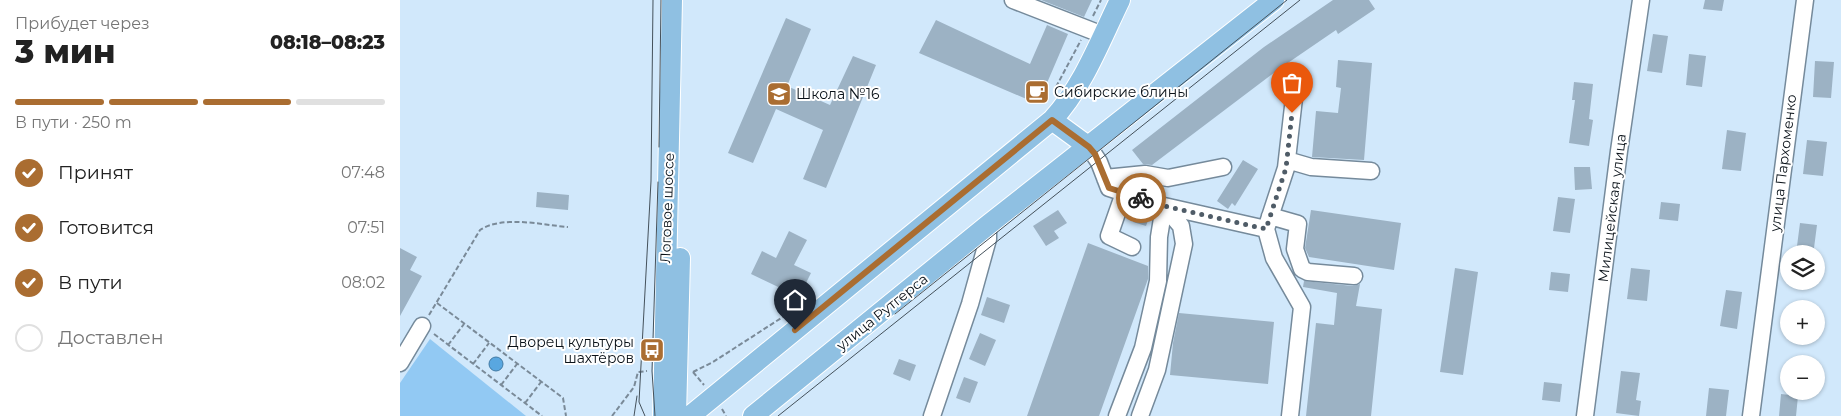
<!DOCTYPE html>
<html lang="ru">
<meta charset="utf-8">
<style>
:root{--surface:#fff;--page:#f2f2f2;--text:#222;--muted:#767676;--line:#e0e0e0;--accent:#aa6d31}
body{margin:0;font-family:Montserrat,sans-serif;background:var(--page);color:var(--text);height:100vh;display:flex;flex-direction:column;font-size:19px;white-space:nowrap}
*{box-sizing:border-box;margin:0}
p{font-size:16px;color:var(--muted)}
.icon{flex:none;width:28px;height:28px;fill:none;stroke:currentColor;stroke-width:2;stroke-linecap:round;stroke-linejoin:round}
.map{position:relative;flex:1;overflow:hidden}
.details{display:flex;flex-direction:column;background:var(--surface);width:400px}
.details>*{flex:none}
.tools{position:absolute;left:1380px;top:245px;display:grid;gap:10px}
.tools a{display:grid;place-items:center;width:45px;height:45px;border-radius:50%;background:var(--surface);box-shadow:0 1px 4px #0004;font-size:25px}
.pin{position:absolute;display:grid;place-items:center;width:42px;height:42px;color:#fff;margin:-51px -21px;border-radius:50% 50% 50% 0;rotate:-45deg;box-shadow:0 0 5px #0007}
.pin .icon{rotate:45deg}
.courier{position:absolute;display:grid;place-items:center;width:50px;height:50px;margin:-25px;border:4px solid #aa6d31;border-radius:50%;background:#fff;color:#222;box-shadow:0 1px 6px #0007}
.summary em{font-style:normal;font-weight:800}
.summary div{display:flex;flex-direction:column-reverse}
.summary{display:flex;align-items:center;justify-content:space-between;height:85px;padding:0 15px}
h1{font-size:32px;font-weight:800;line-height:38px}
.bar{display:grid;grid-template-columns:repeat(4,1fr);gap:8px 5px;align-content:center;height:60px;padding:0 15px}
.bar i{height:6px;border-radius:4px;background:var(--line)}
.bar .active{background:var(--accent)}
.bar p{grid-column:span 4}
ol{padding:0 15px;list-style:none}
li{display:flex;align-items:center;gap:15px;height:55px}
li p{margin-inline-start:auto}
li .icon{padding:5px;border-radius:50%;background:var(--accent);color:#fff;stroke-width:4}
li:last-child{color:var(--muted)}
li i{width:28px;height:28px;border:2px solid var(--line);border-radius:50%}
main{display:flex;flex:1;min-height:0}
.map>svg:first-child{display:block}
.green{fill:#92c9f3}
.water{fill:#59a7e0;stroke:#417aa4}
.building{fill:#9cb2c4}
.lines{fill:none;stroke-linecap:round;stroke-linejoin:round}
.minor-casing{stroke:#758a9b;stroke-width:19}
.major-casing{stroke:#fff;stroke-width:22}
.path{stroke:#7a8a98;stroke-width:2;stroke-dasharray:5 2.5;stroke-linecap:butt}
.minor{stroke:#fff;stroke-width:16}
.major{stroke:#8fc0e2;stroke-width:20}
.tram{stroke:#44515b;stroke-width:1}
.done{stroke:#4f5c67;stroke-width:5;stroke-dasharray:0 9}
.route{stroke:#aa6d31;stroke-width:6}
.labels{text-anchor:middle;stroke-width:4;stroke-linejoin:round;paint-order:stroke}
.poi-label{font-size:14px;fill:#091118;stroke:#fff;text-anchor:start}
.street-label{font-size:14px;fill:#091118;stroke:#fff}
</style>
<main>
<section class="details">
<div class="summary"><div><h1>3 мин</h1><p>Прибудет через</p></div><em>08:18–08:23</em></div>
<div class="bar"><i class="active"></i><i class="active"></i><i class="active"></i><i></i><p>В пути · 250 m</p></div>
<ol>
<li><svg class="icon" aria-label="check" viewBox="0 0 24 24"><path d="M5 12l5 5 9-10"/></svg>Принят<p>07:48</p></li>
<li><svg class="icon" aria-label="check" viewBox="0 0 24 24"><path d="M5 12l5 5 9-10"/></svg>Готовится<p>07:51</p></li>
<li><svg class="icon" aria-label="check" viewBox="0 0 24 24"><path d="M5 12l5 5 9-10"/></svg>В пути<p>08:02</p></li>
<li><i></i>Доставлен</li>
</ol>
</section>
<div class="map">
<svg width="1441" height="416" viewBox="0 0 1441 416">
<rect width="100%" height="100%" fill="#d1e8fb"/>
<path class="green" d="M 30,339 L 126,416 L 0,416 L 0,383 Z"/>
<path class="water" d="M89 364a7 7 0 1 1 14 0a7 7 0 1 1-14 0Z"/>
<path class="building" d="M 641,0 L 692,0 L 684,17 Z
M 933,0 L 969,0 L 975,9 L 938,34 L 936,30 L 879,69 L 752,165 L 743,164 L 732,150 L 864,47 Z
M 1305,0 L 1324,0 L 1322,11 L 1303,9 Z
M 386,18 L 411,29 L 387,86 L 430,105 L 453,56 L 476,65 L 426,188 L 403,179 L 423,130 L 376,109 L 353,163 L 328,153 Z
M 536,20 L 630,64 L 647,25 L 668,34 L 638,104 L 519,53 Z
M 1253,34 L 1268,36 L 1262,73 L 1247,71 Z
M 1289,54 L 1306,56 L 1302,87 L 1286,85 Z
M 938,60 L 972,63 L 964,160 L 912,157 L 916,111 L 938,113 L 941,88 L 936,87 Z
M 1415,61 L 1434,62 L 1431,98 L 1413,97 Z
M 1174,82 L 1193,84 L 1189,119 L 1193,120 L 1189,146 L 1169,143 L 1175,100 L 1172,100 Z
M 1327,130 L 1346,133 L 1341,171 L 1322,169 Z
M 1407,140 L 1427,142 L 1423,176 L 1403,174 Z
M 843,160 L 858,169 L 835,206 L 832,203 L 828,209 L 817,201 Z
M 1174,167 L 1190,167 L 1192,189 L 1175,190 Z
M 137,192 L 169,195 L 168,210 L 136,207 Z
M 1158,197 L 1175,199 L 1170,233 L 1153,231 Z
M 1261,202 L 1280,204 L 1278,221 L 1259,219 Z
M 738,208 L 751,212 L 746,226 L 733,222 Z
M 658,210 L 667,223 L 654,231 L 659,238 L 646,246 L 633,226 Z
M 911,210 L 1001,223 L 994,270 L 909,257 L 905,248 Z
M 1400,223 L 1417,225 L 1414,248 L 1397,246 Z
M 389,231 L 407,240 L 394,265 L 411,273 L 399,297 L 351,274 L 362,251 L 376,258 Z
M 688,243 L 748,266 L 748,279 L 699,416 L 627,416 Z
M 0,248 L 17,257 L 10,270 L 22,276 L 0,316 Z
M 1055,268 L 1078,272 L 1063,375 L 1040,372 Z
M 1231,268 L 1250,270 L 1247,301 L 1227,299 Z
M 1151,272 L 1170,274 L 1168,292 L 1149,290 Z
M 904,281 L 953,286 L 960,284 L 956,306 L 982,309 L 971,416 L 906,416 L 916,323 L 934,325 L 937,293 L 903,287 Z
M 1326,290 L 1342,292 L 1337,329 L 1320,326 Z
M 587,297 L 610,305 L 604,323 L 581,315 Z
M 779,313 L 874,322 L 868,384 L 770,375 L 773,343 Z
M 580,333 L 596,340 L 585,366 L 569,359 Z
M 499,359 L 516,365 L 510,381 L 493,374 Z
M 1221,371 L 1240,373 L 1236,400 L 1241,401 L 1239,416 L 1216,413 Z
M 564,377 L 578,382 L 570,403 L 556,398 Z
M 1144,382 L 1162,384 L 1160,402 L 1142,400 Z
M 1309,388 L 1329,390 L 1326,416 L 1306,416 Z
M 1381,394 L 1398,396 L 1396,416 L 1379,416 Z"/>
<g class="lines">
<defs>
<path id="minor" d="M 613,0 L 703,35
M 689,147 L 699,162 L 709,188 L 764,206 L 866,229 L 874,258 L 902,307 L 890,416
M 887,160 L 911,167 L 971,171
M 705,178 L 745,174 L 768,178 L 823,167
M 724,193 L 709,236 L 732,247
M 870,216 L 898,224 L 895,249 L 902,269 L 908,272 L 954,276
M 866,229 L 886,168 L 894,98
M 0,363 L 22,326
M 532,416 L 570,304 L 588,239 L 588,225
M 717,416 L 743,348 L 758,281 L 759,237 L 764,206
M 740,416 L 757,370 L 784,244 L 781,226 L 764,206
M 1185,416 L 1219,151 L 1241,0
M 1351,416 L 1405,0"/>
<path id="major" d="M 652,120 L 689,147
M 263,416 L 272,0
M 276,416 L 280,258
M 290,416 L 652,120 C 683,87 700,41 720,0
M 353,416 L 588,225 L 874,0"/>
</defs>
<use href="#minor" class="minor-casing"/>
<use href="#major" class="major-casing"/>
<path class="path" d="M 693,16 L 701,0
M 656,87 L 681,40
M 37,303 L 163,398 L 166,416
M 29,315 L 80,230 C 103,215 142,225 168,227
M 34,334 L 142,416
M 48,345 L 64,324
M 73,364 L 89,343
M 293,372 L 313,362 L 389,313
M 293,372 L 304,385
M 101,385 L 117,364
M 125,403 L 141,382
M 322,409 L 326,416
M 212,416 L 234,387 L 238,372 L 247,371"/>
<use href="#minor" class="minor"/>
<use href="#major" class="major"/>
<path class="tram" d="M 259,147 L 261,0
M 495,314 L 887,0
M 234,416 L 237,396
M 245,416 L 239,402 L 251,181 L 253,0
M 255,416 L 252,371 L 258,182
M 378,416 L 900,0"/>
</g>
<g class="lines">
<path class="done" d="M 741,198 L 764,206 L 866,229 L 886,168 L 892,113"/>
<path class="route" d="M 395,330 L 652,120 L 689,147 L 695,154 L 709,188 L 741,198"/>
</g>
<defs>
<symbol id="cafe-square" viewBox="-11 -11 22 22"><rect x="-9" y="-9" width="18" height="18" rx="4" fill="#aa6d31" stroke="#fff"/><path d="M-5.5-4.5H6V0H3Q3 3.5 0 3.5H-2.5Q-5.5 3.5-5.5 0ZM3-3.2v2h1.7v-2ZM-6 4.5H4V6H-6Z" fill="#fff"/></symbol>
<symbol id="school-square" viewBox="-11 -11 22 22"><rect x="-9" y="-9" width="18" height="18" rx="4" fill="#aa6d31" stroke="#fff"/><path d="M0-5L7-2L0 1L-7-2ZM-4 1L0 2.5L4 1V4Q0 6-4 4Z" fill="#fff"/></symbol>
<symbol id="bus-square" viewBox="-11 -11 22 22"><rect x="-9" y="-9" width="18" height="18" rx="4" fill="#aa6d31" stroke="#fff"/><path d="M-5-6H5V4H4V6H2V4H-2V6H-4V4H-5ZM-3.5-4V0h7V-4ZM-3.5 1.2v1.5H-2V1.2ZM2 1.2v1.5H3.5V1.2Z" fill="#fff"/></symbol>
</defs>
<g fill-rule="evenodd">
<use href="#cafe-square" x="623" y="78" width="28" height="28"/>
<use href="#school-square" x="365" y="80" width="28" height="28"/>
<use href="#bus-square" x="238" y="336" width="28" height="28"/>
</g>
<g class="labels">
<g class="poi-label">
<text x="654" y="97">Сибирские блины</text>
<text x="396" y="99">Школа №16</text>
<text x="234" y="347" text-anchor="end">Дворец культуры<tspan x="234" dy="16">шахтёров</tspan></text>
</g>
<g class="street-label">
<text transform="translate(1383 163) rotate(-83)" y="5">улица Пархоменко</text>
<text transform="translate(267 208) rotate(-88)" y="5">Логовое шоссе</text>
<text transform="translate(1212 208) rotate(-83)" y="5">Милицейская улица</text>
<text transform="translate(482 312) rotate(-39)" y="5">улица Рутгерса</text>
</g>
</g>
</svg>
<div class="tools">
<a><svg class="icon" aria-label="layers" viewBox="0 0 24 24"><path d="M12 4l9 5-9 5-9-5zM3 14l9 5 9-5"/></svg></a>
<a>+</a>
<a>−</a>
</div>
<div class="pin" style="left:892px;top:113px;background:#ea580c"><svg class="icon" aria-label="bag" viewBox="0 0 24 24"><path d="M5 8h14l-1 12H6zM9 8a3 3 0 0 1 6 0"/></svg></div>
<div class="pin" style="left:395px;top:330px;background:#1f2937"><svg class="icon" aria-label="home" viewBox="0 0 24 24"><path d="M3 11l9-7 9 7M6 9v11h12V9"/></svg></div>
<div class="courier" style="left:741px;top:198px"><svg class="icon" aria-label="bike" viewBox="0 0 24 24"><circle cx="6" cy="16" r="4"/><circle cx="18" cy="16" r="4"/><path d="M6 16l4-8h5l3 8M10 8l3 8H6M13 5h3"/></svg></div>
</div>
</main>
